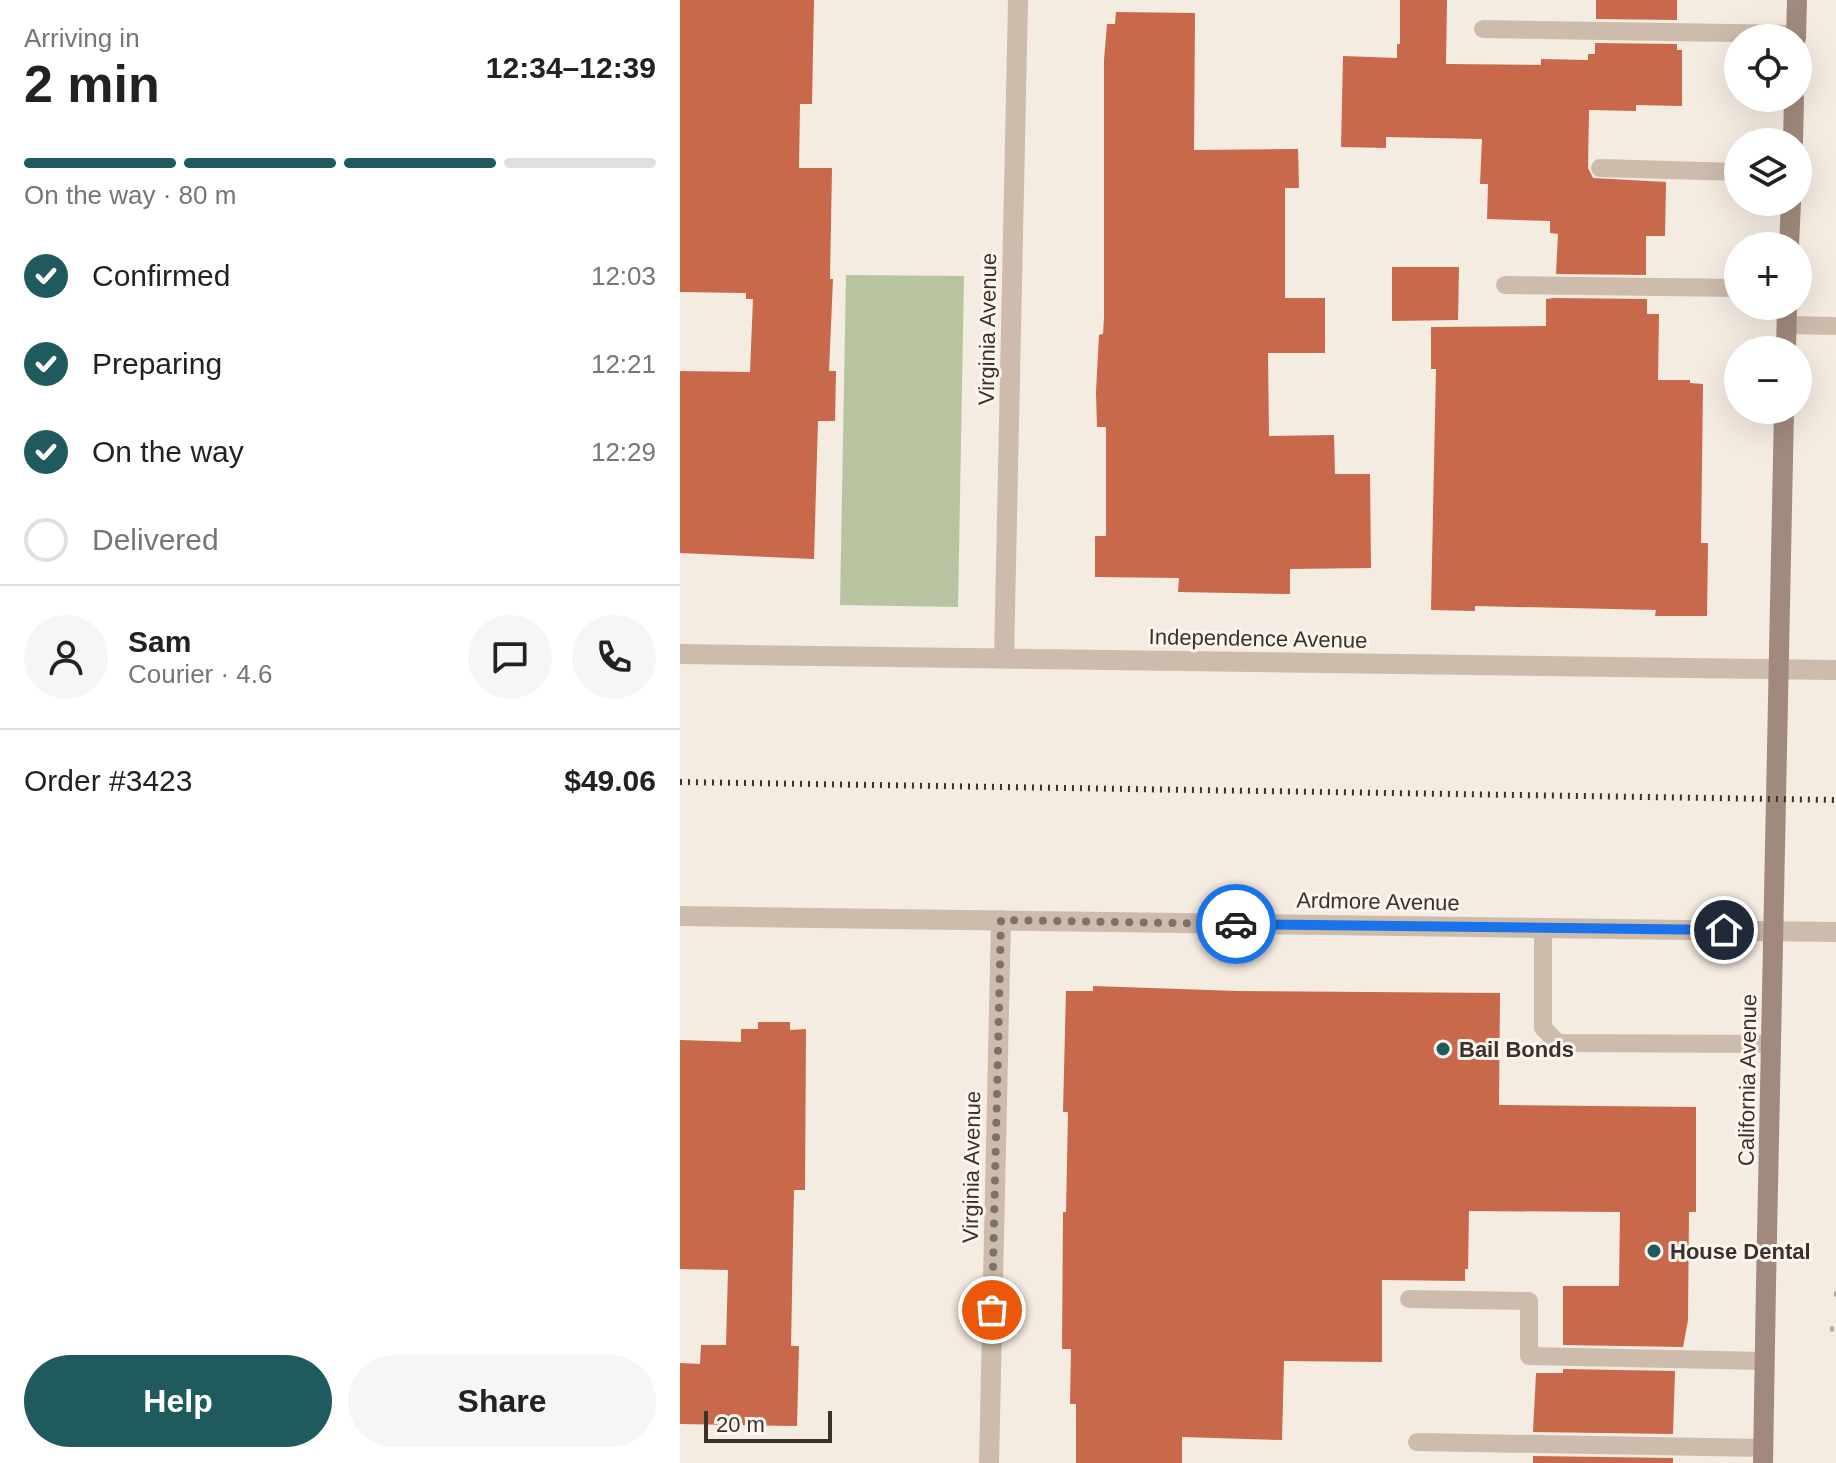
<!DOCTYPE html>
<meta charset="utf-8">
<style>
:root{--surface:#fff;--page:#f6f6f6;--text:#222;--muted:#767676;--line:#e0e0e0;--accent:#1f5a5e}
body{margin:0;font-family:Arial,sans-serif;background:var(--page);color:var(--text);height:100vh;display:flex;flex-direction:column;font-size:30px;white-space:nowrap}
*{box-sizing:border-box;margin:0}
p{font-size:26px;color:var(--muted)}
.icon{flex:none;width:44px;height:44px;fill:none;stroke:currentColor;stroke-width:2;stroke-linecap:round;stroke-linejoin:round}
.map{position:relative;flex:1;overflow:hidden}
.drawer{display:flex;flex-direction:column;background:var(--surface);width:680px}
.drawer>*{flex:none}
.fabs{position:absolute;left:1044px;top:24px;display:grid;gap:16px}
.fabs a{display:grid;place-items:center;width:88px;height:88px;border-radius:50%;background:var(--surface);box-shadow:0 8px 32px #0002;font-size:40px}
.scale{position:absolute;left:24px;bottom:20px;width:128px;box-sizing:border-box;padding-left:8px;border:4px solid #3b302b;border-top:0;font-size:22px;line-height:28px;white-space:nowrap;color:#3b302b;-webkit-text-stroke:6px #fbf5ee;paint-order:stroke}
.pin{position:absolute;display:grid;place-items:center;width:68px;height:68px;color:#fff;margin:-34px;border:4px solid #fff;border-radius:50%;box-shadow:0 2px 8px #0007}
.courier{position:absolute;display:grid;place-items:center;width:80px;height:80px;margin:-40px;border:6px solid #1a73e8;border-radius:50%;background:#fff;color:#222;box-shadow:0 2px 10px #0007}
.overview em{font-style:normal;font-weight:800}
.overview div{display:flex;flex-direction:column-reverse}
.overview{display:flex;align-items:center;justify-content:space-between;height:136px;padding:0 24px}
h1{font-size:52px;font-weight:800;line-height:60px}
.bar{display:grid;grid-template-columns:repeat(4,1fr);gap:12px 8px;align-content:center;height:96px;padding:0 24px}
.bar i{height:10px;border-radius:6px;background:var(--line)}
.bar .on{background:var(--accent)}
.bar p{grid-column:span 4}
.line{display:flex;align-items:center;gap:20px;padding:0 24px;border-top:2px solid var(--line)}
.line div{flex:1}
.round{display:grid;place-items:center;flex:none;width:84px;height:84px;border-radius:42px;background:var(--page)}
ol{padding:0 24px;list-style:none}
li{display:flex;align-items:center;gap:24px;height:88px}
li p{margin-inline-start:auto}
li .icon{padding:8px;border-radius:50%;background:var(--accent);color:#fff;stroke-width:4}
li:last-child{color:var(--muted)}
li i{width:44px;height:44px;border:4px solid var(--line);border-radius:50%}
.button{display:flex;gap:16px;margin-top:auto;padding:16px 24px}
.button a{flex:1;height:92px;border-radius:48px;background:var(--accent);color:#fff;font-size:32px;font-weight:800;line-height:92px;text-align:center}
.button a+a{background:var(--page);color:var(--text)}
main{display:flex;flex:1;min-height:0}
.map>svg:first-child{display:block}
.green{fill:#b8c4a0}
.building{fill:#c8694b}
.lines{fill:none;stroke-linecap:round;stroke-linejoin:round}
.path{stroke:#b9a596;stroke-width:5;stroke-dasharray:4 4;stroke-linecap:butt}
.service{stroke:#cdbbac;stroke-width:18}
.minor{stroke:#cdbbac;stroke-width:20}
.tertiary{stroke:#cdbbac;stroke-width:20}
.secondary{stroke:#a18a7d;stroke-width:20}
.rail{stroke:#3b302b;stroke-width:6;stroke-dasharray:2 6;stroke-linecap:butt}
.done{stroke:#7c716b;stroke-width:8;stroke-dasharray:0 14.4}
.route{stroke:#1a73e8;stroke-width:10}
.poi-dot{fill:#1f5a5e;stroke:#fbf5ee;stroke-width:3}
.labels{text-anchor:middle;stroke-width:6;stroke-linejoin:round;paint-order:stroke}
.street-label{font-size:22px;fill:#3b302b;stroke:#fbf5ee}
.poi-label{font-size:22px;font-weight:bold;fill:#3b302b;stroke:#fbf5ee;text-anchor:start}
</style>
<main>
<section class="drawer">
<div class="overview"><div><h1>2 min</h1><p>Arriving in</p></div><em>12:34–12:39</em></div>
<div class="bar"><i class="on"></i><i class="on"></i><i class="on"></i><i></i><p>On the way · 80 m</p></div>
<ol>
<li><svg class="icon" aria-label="check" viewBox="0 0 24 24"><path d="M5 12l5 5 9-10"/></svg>Confirmed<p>12:03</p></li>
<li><svg class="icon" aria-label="check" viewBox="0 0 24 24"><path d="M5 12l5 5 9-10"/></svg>Preparing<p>12:21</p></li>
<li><svg class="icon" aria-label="check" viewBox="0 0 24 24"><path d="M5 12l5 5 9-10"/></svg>On the way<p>12:29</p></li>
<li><i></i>Delivered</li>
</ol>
<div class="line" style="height:144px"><a class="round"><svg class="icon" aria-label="person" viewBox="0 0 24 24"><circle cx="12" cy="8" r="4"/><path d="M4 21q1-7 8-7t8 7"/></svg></a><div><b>Sam</b><p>Courier · 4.6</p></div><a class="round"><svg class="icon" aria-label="chat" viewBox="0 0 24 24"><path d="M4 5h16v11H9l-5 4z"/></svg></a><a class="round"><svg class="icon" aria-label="phone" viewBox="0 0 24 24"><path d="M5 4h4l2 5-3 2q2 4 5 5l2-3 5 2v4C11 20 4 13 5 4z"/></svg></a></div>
<div class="line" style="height:104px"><div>Order #3423</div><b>$49.06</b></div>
<div class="button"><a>Help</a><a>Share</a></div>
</section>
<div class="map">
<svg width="1156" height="1463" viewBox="0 0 1156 1463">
<rect width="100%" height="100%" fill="#f4ebe1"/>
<path class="green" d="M 166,275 L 284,276 L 278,607 L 160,605 Z"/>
<path class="building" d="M 0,0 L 134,0 L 132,104 L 120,104 L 119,168 L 152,168 L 150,279 L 153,279 L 149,371 L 156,371 L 155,421 L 138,421 L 134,559 L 0,553 L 0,371 L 70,372 L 73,299 L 66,299 L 66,293 L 0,292 Z
M 720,0 L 767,0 L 766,64 L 861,65 L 861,59 L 908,60 L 908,54 L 915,54 L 915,43 L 997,44 L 997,50 L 1002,50 L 1002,106 L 956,105 L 956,111 L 909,110 L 908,168 L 913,178 L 986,182 L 985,236 L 966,236 L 966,275 L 876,274 L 878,234 L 870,233 L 870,221 L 807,219 L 808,184 L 800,184 L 802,139 L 706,137 L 706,148 L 661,147 L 663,56 L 717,58 L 717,44 L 720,44 Z
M 916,0 L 997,0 L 997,20 L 916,19 Z
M 436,12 L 515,13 L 514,150 L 618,149 L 619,188 L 605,188 L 605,298 L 645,298 L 645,353 L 588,353 L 589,436 L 654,435 L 655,474 L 690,474 L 691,568 L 610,569 L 610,594 L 498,592 L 499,578 L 415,577 L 415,536 L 426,536 L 426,427 L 417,427 L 416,392 L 419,335 L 423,334 L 424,318 L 424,60 L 427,24 L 435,24 Z
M 712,267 L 779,267 L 778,320 L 712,321 Z
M 874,298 L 967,299 L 967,314 L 979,314 L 978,380 L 1010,380 L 1010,383 L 1023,384 L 1021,543 L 1028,543 L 1027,616 L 975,616 L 976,610 L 795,606 L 795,611 L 751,610 L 756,369 L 751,369 L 751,327 L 866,326 L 866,299 Z
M 413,986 L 557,991 L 820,993 L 819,1105 L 1016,1107 L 1016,1212 L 1009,1212 L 1008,1320 L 1003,1347 L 883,1345 L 883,1286 L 939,1286 L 940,1212 L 789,1211 L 788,1269 L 785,1269 L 785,1281 L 702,1280 L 702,1362 L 604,1361 L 602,1440 L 502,1437 L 502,1463 L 396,1463 L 396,1404 L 390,1404 L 391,1349 L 382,1349 L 383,1212 L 386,1212 L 388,1112 L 383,1112 L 386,991 L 413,991 Z
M 78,1022 L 110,1022 L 110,1030 L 126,1029 L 125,1190 L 114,1190 L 111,1346 L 119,1346 L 117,1426 L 0,1424 L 0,1363 L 20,1364 L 21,1345 L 46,1345 L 48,1270 L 0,1269 L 0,1040 L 61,1042 L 61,1029 L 78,1029 Z
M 883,1369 L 995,1371 L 993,1434 L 853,1432 L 856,1373 L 883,1373 Z
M 853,1456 L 993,1458 L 993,1463 L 853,1463 Z"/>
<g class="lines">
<path class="path" d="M 1154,1294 L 1156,1294
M 1150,1329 L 1156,1329"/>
<path class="service" d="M 803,29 L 1116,34
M 920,168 L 1058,172
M 825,285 L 1058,288
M 1106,325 L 1156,326
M 863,928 L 863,1028 L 878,1043 L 1091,1044
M 729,1299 L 849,1301 L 849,1356 L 1085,1361
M 737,1442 L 1083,1448"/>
<path class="minor" d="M 324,658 L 338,0
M 309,1463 L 321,920"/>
<path class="tertiary" d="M 0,654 L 1156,670
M 0,916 L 1156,932"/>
<path class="secondary" d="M 1116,38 L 1117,0
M 1113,142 L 1114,98
M 1109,246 L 1111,202
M 1106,350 L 1107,306
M 1083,1463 C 1089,1112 1094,761 1104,410"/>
<path class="rail" d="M 0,782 L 1156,800"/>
</g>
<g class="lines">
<path class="done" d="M 312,1310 L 321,920 L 556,924"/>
<path class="route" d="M 556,924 L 1044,930"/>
</g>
<g class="poi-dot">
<circle cx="763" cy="1049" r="8"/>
<circle cx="974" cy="1251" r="8"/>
</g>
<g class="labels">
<g class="street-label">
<text transform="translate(307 329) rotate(-89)" y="8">Virginia Avenue</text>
<text transform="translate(578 638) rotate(1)" y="8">Independence Avenue</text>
<text transform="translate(698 901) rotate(1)" y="8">Ardmore Avenue</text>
<text transform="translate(1067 1080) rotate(-89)" y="8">California Avenue</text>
<text transform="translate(291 1167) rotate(-89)" y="8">Virginia Avenue</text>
</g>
<g class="poi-label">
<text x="779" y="1057">Bail Bonds</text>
<text x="990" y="1259">House Dental</text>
</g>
</g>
</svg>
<div class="fabs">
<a><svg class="icon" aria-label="locate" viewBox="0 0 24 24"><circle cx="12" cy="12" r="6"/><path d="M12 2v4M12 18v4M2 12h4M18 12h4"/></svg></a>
<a><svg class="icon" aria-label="layers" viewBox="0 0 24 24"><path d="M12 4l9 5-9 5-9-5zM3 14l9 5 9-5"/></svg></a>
<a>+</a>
<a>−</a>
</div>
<div class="scale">20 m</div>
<div class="pin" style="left:312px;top:1310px;background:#ea580c"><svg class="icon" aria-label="bag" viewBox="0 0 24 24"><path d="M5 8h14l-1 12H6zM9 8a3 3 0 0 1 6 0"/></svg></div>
<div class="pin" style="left:1044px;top:930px;background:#1f2937"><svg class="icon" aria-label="home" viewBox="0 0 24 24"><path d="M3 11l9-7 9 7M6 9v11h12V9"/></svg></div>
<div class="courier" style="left:556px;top:924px"><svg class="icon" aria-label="car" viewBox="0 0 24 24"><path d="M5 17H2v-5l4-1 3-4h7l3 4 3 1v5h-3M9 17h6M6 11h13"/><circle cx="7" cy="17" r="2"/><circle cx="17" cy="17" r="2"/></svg></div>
</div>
</main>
